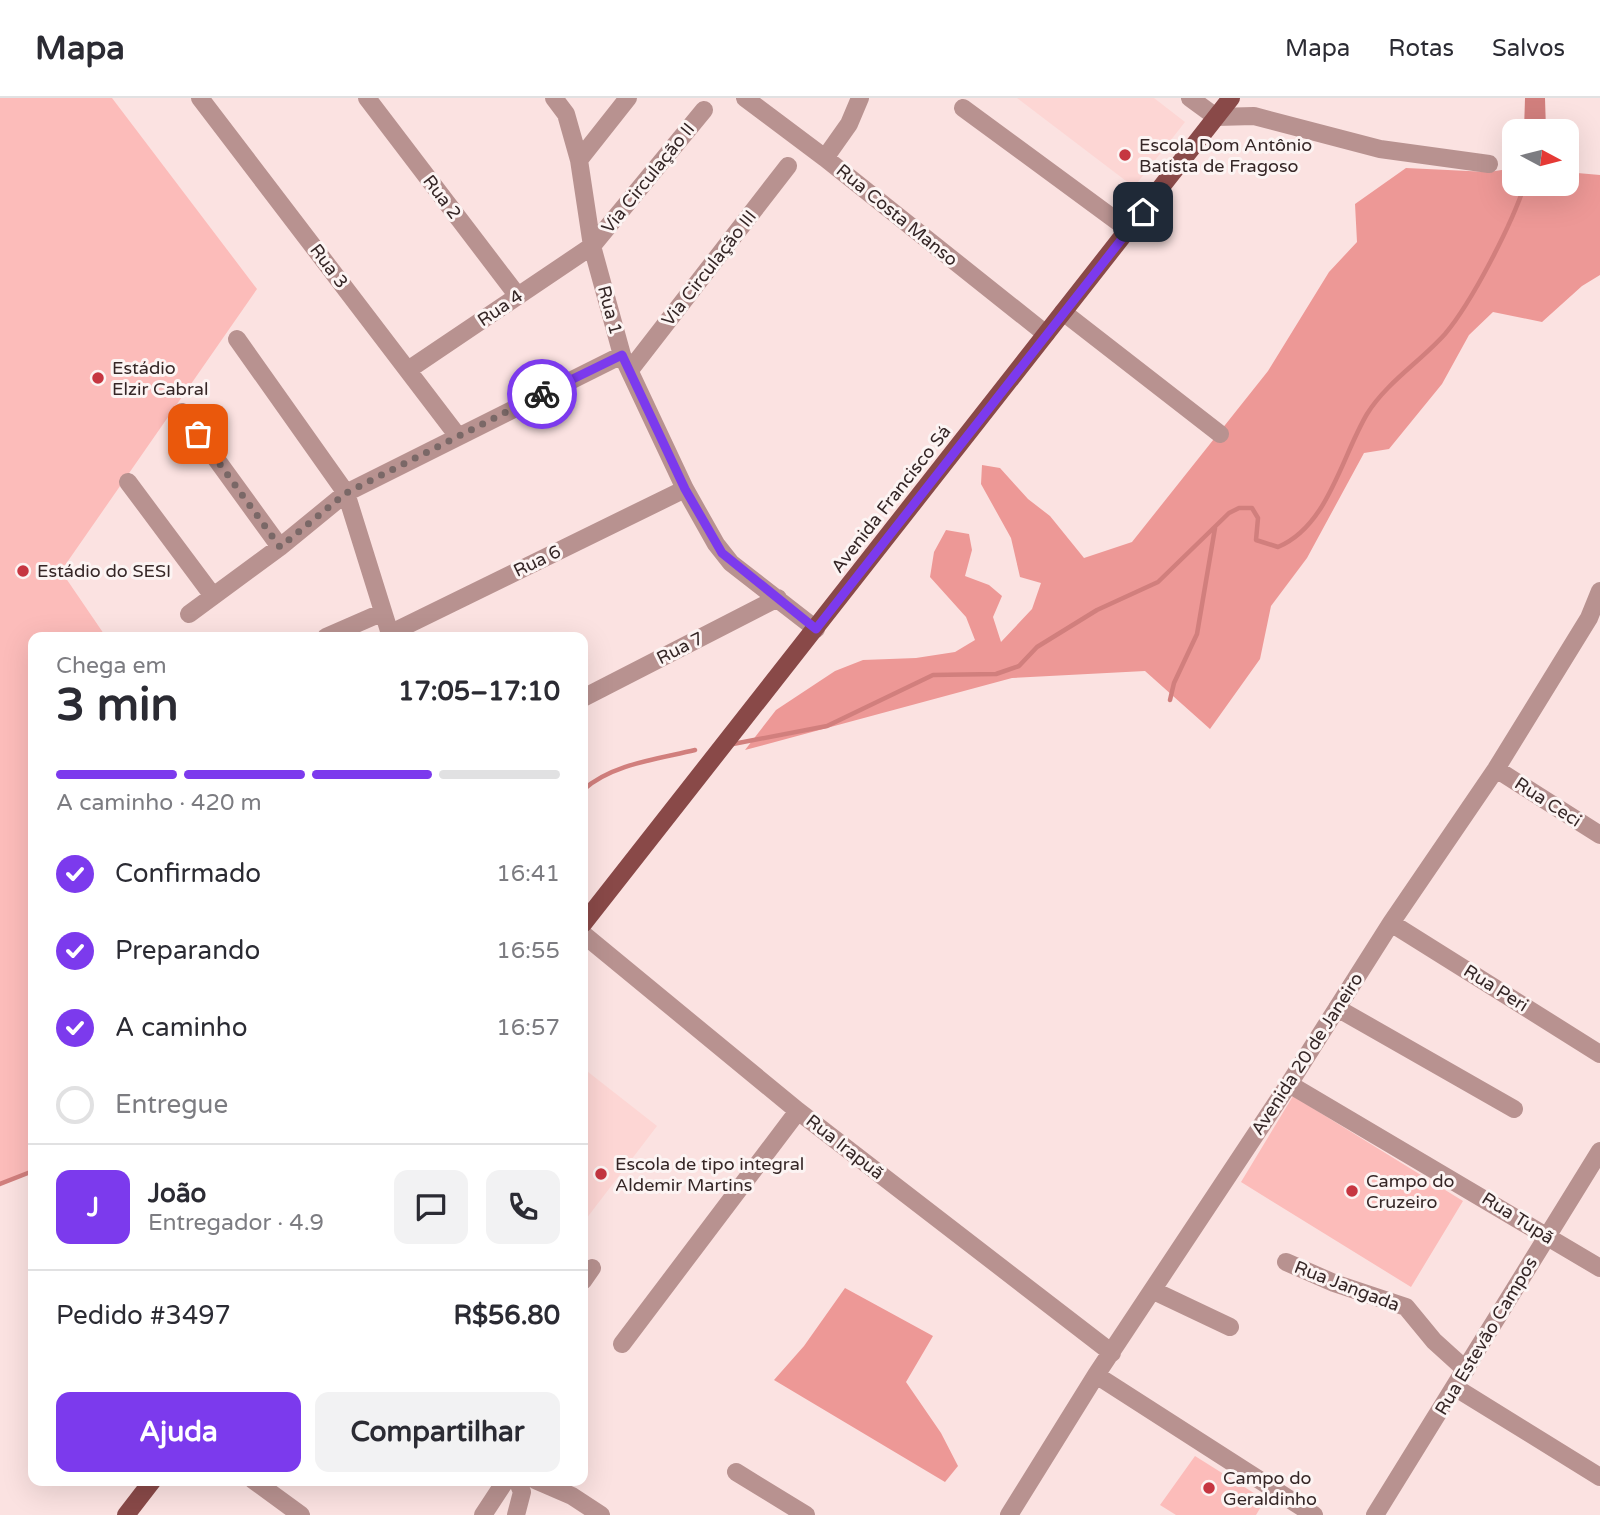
<!DOCTYPE html>
<html lang="pt">
<meta charset="utf-8">
<style>
:root{--surface:#fff;--page:#f2f2f3;--text:#2b2b33;--muted:#7c7c81;--line:#e1e1e2;--accent:#7c3aed}
body{margin:0;font-family:"Varela Round",sans-serif;background:var(--page);color:var(--text);height:100vh;display:flex;flex-direction:column;font-size:26px;white-space:nowrap}
*{box-sizing:border-box;margin:0}
p{font-size:23px;color:var(--muted)}
.icon{flex:none;width:38px;height:38px;fill:none;stroke:currentColor;stroke-width:2;stroke-linecap:round;stroke-linejoin:round}
.map{position:relative;flex:1;overflow:hidden}
.panel{position:absolute;left:28px;top:534px;width:560px;height:854px;display:flex;flex-direction:column;background:var(--surface);border-radius:14px;box-shadow:0 7px 28px #0002}
.panel>*{flex:none}
.needle{width:46px;rotate:97deg}
.buttons{position:absolute;left:1502px;top:21px;display:grid;gap:14px}
.buttons a{display:grid;place-items:center;width:77px;height:77px;border-radius:14px;background:var(--surface);box-shadow:0 7px 28px #0002;font-size:35px}
.pin{position:absolute;display:grid;place-items:center;width:60px;height:60px;color:#fff;margin:-30px;border-radius:14px;box-shadow:0 4px 10px #0006}
.courier{position:absolute;display:grid;place-items:center;width:70px;height:70px;margin:-35px;border:5px solid #7c3aed;border-radius:50%;background:#fff;color:#222;box-shadow:0 2px 9px #0007}
.headline em{font-style:normal;font-weight:700}
.headline div{display:flex;flex-direction:column-reverse}
.headline{display:flex;align-items:center;justify-content:space-between;height:119px;padding:0 28px}
h1{font-size:46px;font-weight:700;line-height:52px}
.bar{display:grid;grid-template-columns:repeat(4,1fr);gap:10px 7px;align-content:center;height:84px;padding:0 28px}
.bar i{height:9px;border-radius:5px;background:var(--line)}
.bar .selected{background:var(--accent)}
.bar p{grid-column:span 4}
.line{display:flex;align-items:center;gap:18px;padding:0 28px;border-top:2px solid var(--line)}
.line div{flex:1}
.round{display:grid;place-items:center;flex:none;width:74px;height:74px;border-radius:14px;background:var(--page)}
ol{padding:0 28px;list-style:none}
li{display:flex;align-items:center;gap:21px;height:77px}
li p{margin-inline-start:auto}
li .icon{padding:7px;border-radius:50%;background:var(--accent);color:#fff;stroke-width:4}
li:last-child{color:var(--muted)}
li i{width:38px;height:38px;border:4px solid var(--line);border-radius:50%}
.button{display:flex;gap:14px;margin-top:auto;padding:14px 28px}
.button a{flex:1;height:80px;border-radius:14px;background:var(--accent);color:#fff;font-size:28px;font-weight:700;line-height:80px;text-align:center}
.button a+a{background:var(--page);color:var(--text)}
header{display:flex;align-items:center;gap:42px;box-sizing:border-box;height:98px;padding:0 35px;background:var(--surface);border-bottom:2px solid var(--line)}
header strong{font-size:33px}
nav{display:flex;gap:38px;margin-inline-start:auto;font-size:24px}
.map>svg:first-child{display:block}
.built{fill:#fdd6d4}
.green{fill:#fcbcba}
.forest{fill:#ed9896}
.water{fill:#d17f7d}
.lines{fill:none;stroke-linecap:round;stroke-linejoin:round}
.stream{stroke:#d17f7d;stroke-width:4.5}
.minor{stroke:#b89290;stroke-width:18}
.major{stroke:#894948;stroke-width:18}
.done{stroke:#7a6867;stroke-width:7;stroke-dasharray:0 12.6}
.route{stroke:#7c3aed;stroke-width:9}
.poi-dot{fill:#c63641;stroke:#fcf4f3;stroke-width:2.5}
.labels{text-anchor:middle;stroke-width:6;stroke-linejoin:round;paint-order:stroke}
.poi-label{font-size:18px;fill:#352626;stroke:#fcf4f3;text-anchor:start}
.street-label{font-size:18px;fill:#352626;stroke:#fcf4f3}
</style>
<header>
<strong>Mapa</strong>
<nav><a>Mapa</a><a>Rotas</a><a>Salvos</a></nav>
</header>
<div class="map">
<svg width="1600" height="1417" viewBox="0 0 1600 1417">
<rect width="100%" height="100%" fill="#fbe2e1"/>
<path class="built" d="M 1017,0 L 1154,0 L 1185,24 L 1134,89 Z
M 583,970 L 657,1028 L 583,1125 Z"/>
<path class="green" d="M 0,0 L 112,0 L 257,191 L 61,473 L 106,539 L 33,539 L 33,1073 L 0,1086 Z
M 1293,998 L 1463,1103 L 1411,1189 L 1241,1084 Z
M 1195,1358 L 1265,1402 L 1256,1417 L 1176,1417 L 1160,1407 Z"/>
<path class="forest" d="M 1406,70 L 1489,74 L 1514,70 L 1514,86 L 1566,86 L 1566,74 L 1600,77 L 1600,177 L 1582,188 L 1542,224 L 1493,214 L 1469,237 L 1442,286 L 1389,351 L 1364,355 L 1307,460 L 1271,508 L 1260,561 L 1210,631 L 1145,573 L 1012,580 L 745,652 L 776,612 L 835,573 L 863,562 L 916,560 L 955,554 L 975,542 L 966,519 L 930,479 L 934,454 L 946,432 L 969,436 L 972,452 L 965,478 L 989,487 L 1002,498 L 993,519 L 1001,544 L 1032,511 L 1041,485 L 1020,479 L 1011,440 L 981,386 L 982,367 L 1000,370 L 1028,401 L 1050,418 L 1084,460 L 1132,444 L 1268,273 L 1329,174 L 1357,144 L 1355,106 Z
M 845,1190 L 933,1238 L 906,1284 L 941,1335 L 958,1368 L 945,1384 L 774,1282 L 804,1248 Z"/>
<path class="water" d="M 1525,0 L 1545,0 L 1546,33 L 1524,33 Z"/>
<g class="lines">
<path class="stream" d="M 1170,602 L 1174,585 L 1197,536 L 1215,430
M 733,646 L 827,628 L 933,577 L 996,576 L 1019,568 L 1037,549 L 1097,512 L 1158,484 L 1229,415 L 1239,410 L 1252,410 L 1258,420 L 1256,442 L 1278,449 C 1328,428 1341,360 1367,316 C 1386,285 1421,263 1445,236 C 1472,204 1512,126 1525,86
M 583,692 C 612,666 658,661 695,652
M 0,1086 L 33,1073"/>
<path class="minor" d="M 200,0 L 457,337
M 367,0 L 517,197
M 554,0 L 566,16 L 579,62 L 592,148 L 622,257 L 685,391 L 716,446 L 731,465 L 816,531
M 745,0 L 825,60 L 1046,236
M 1190,0 L 1216,19 L 1254,18 L 1380,51 L 1489,66
M 963,10 L 1129,132
M 825,60 L 849,26 L 860,0
M 579,62 L 628,0
M 1063,214 L 1220,336
M 237,241 L 346,395 L 391,539
M 408,272 L 592,148 L 704,12
M 630,272 L 788,68
M 182,314 L 280,449
M 128,384 L 213,498
M 189,516 L 280,449 L 346,395 L 622,257
M 389,536 L 685,391
M 326,539 L 381,515
M 583,600 L 778,500
M 1496,671 L 1600,737
M 1391,825 L 1600,956
M 583,836 L 798,1013 L 1112,1255
M 1337,910 L 1514,1011
M 1289,986 L 1600,1170
M 1286,1164 L 1334,1185 L 1406,1209 L 1434,1243 L 1466,1272
M 583,1183 L 592,1170
M 1154,1193 L 1230,1229
M 622,1246 L 798,1013
M 1096,1277 L 1314,1417
M 1456,1290 L 1600,1379
M 736,1374 L 806,1417
M 253,1382 L 301,1417
M 535,1382 L 572,1398 L 601,1417
M 483,1417 L 506,1382
M 516,1417 L 522,1394 L 517,1382
M 1009,1417 L 1096,1277 L 1289,986 L 1391,825 L 1496,671 L 1589,520 L 1600,493
M 1375,1417 L 1600,1053"/>
<path class="major" d="M 583,826 L 1231,0
M 126,1417 L 153,1382"/>
</g>
<g class="lines">
<path class="done" d="M 198,336 L 280,449 L 346,395 L 542,296"/>
<path class="route" d="M 542,296 L 622,257 L 685,391 L 722,455 L 816,531 L 1143,114"/>
</g>
<g class="poi-dot">
<circle cx="1125" cy="57" r="7"/>
<circle cx="98" cy="280" r="7"/>
<circle cx="23" cy="473" r="7"/>
<circle cx="601" cy="1076" r="7"/>
<circle cx="1352" cy="1093" r="7"/>
<circle cx="1209" cy="1390" r="7"/>
</g>
<g class="labels">
<g class="poi-label">
<text x="1139" y="53">Escola Dom Antônio<tspan x="1139" dy="21">Batista de Fragoso</tspan></text>
<text x="112" y="276">Estádio<tspan x="112" dy="21">Elzir Cabral</tspan></text>
<text x="37" y="479">Estádio do SESI</text>
<text x="615" y="1072">Escola de tipo integral<tspan x="615" dy="21">Aldemir Martins</tspan></text>
<text x="1366" y="1089">Campo do<tspan x="1366" dy="21">Cruzeiro</tspan></text>
<text x="1223" y="1386">Campo do<tspan x="1223" dy="21">Geraldinho</tspan></text>
</g>
<g class="street-label">
<text transform="translate(648 80) rotate(-51)" y="6">Via Circulação II</text>
<text transform="translate(442 99) rotate(53)" y="6">Rua 2</text>
<text transform="translate(897 117) rotate(39)" y="6">Rua Costa Manso</text>
<text transform="translate(329 168) rotate(53)" y="6">Rua 3</text>
<text transform="translate(709 170) rotate(-52)" y="6">Via Circulação III</text>
<text transform="translate(500 210) rotate(-34)" y="6">Rua 4</text>
<text transform="translate(610 212) rotate(75)" y="6">Rua 1</text>
<text transform="translate(891 401) rotate(-52)" y="6">Avenida Francisco Sá</text>
<text transform="translate(537 463) rotate(-26)" y="6">Rua 6</text>
<text transform="translate(680 550) rotate(-27)" y="6">Rua 7</text>
<text transform="translate(1548 704) rotate(33)" y="6">Rua Ceci</text>
<text transform="translate(1496 890) rotate(32)" y="6">Rua Peri</text>
<text transform="translate(1307 956) rotate(-57)" y="6">Avenida 20 de Janeiro</text>
<text transform="translate(845 1049) rotate(38)" y="6">Rua Irapuã</text>
<text transform="translate(1518 1120) rotate(32)" y="6">Rua Tupã</text>
<text transform="translate(1347 1188) rotate(21)" y="6">Rua Jangada</text>
<text transform="translate(1486 1238) rotate(-59)" y="6">Rua Estevão Campos</text>
</g>
</g>
</svg>
<div class="buttons">
<a><svg class="needle" viewBox="-14 -14 28 28"><path d="M0-13l5 13h-10z" fill="#e53935"/><path d="M0 13l5-13h-10z" fill="#7c7c81"/></svg></a>
</div>
<div class="pin" style="left:198px;top:336px;background:#ea580c"><svg class="icon" aria-label="bag" viewBox="0 0 24 24"><path d="M5 8h14l-1 12H6zM9 8a3 3 0 0 1 6 0"/></svg></div>
<div class="pin" style="left:1143px;top:114px;background:#1f2937"><svg class="icon" aria-label="home" viewBox="0 0 24 24"><path d="M3 11l9-7 9 7M6 9v11h12V9"/></svg></div>
<div class="courier" style="left:542px;top:296px"><svg class="icon" aria-label="bike" viewBox="0 0 24 24"><circle cx="6" cy="16" r="4"/><circle cx="18" cy="16" r="4"/><path d="M6 16l4-8h5l3 8M10 8l3 8H6M13 5h3"/></svg></div>
<section class="panel">
<div class="headline"><div><h1>3 min</h1><p>Chega em</p></div><em>17:05–17:10</em></div>
<div class="bar"><i class="selected"></i><i class="selected"></i><i class="selected"></i><i></i><p>A caminho · 420 m</p></div>
<ol>
<li><svg class="icon" aria-label="check" viewBox="0 0 24 24"><path d="M5 12l5 5 9-10"/></svg>Confirmado<p>16:41</p></li>
<li><svg class="icon" aria-label="check" viewBox="0 0 24 24"><path d="M5 12l5 5 9-10"/></svg>Preparando<p>16:55</p></li>
<li><svg class="icon" aria-label="check" viewBox="0 0 24 24"><path d="M5 12l5 5 9-10"/></svg>A caminho<p>16:57</p></li>
<li><i></i>Entregue</li>
</ol>
<div class="line" style="height:126px"><b class="round" style="background:var(--accent);color:#fff">J</b><div><b>João</b><p>Entregador · 4.9</p></div><a class="round"><svg class="icon" aria-label="chat" viewBox="0 0 24 24"><path d="M4 5h16v11H9l-5 4z"/></svg></a><a class="round"><svg class="icon" aria-label="phone" viewBox="0 0 24 24"><path d="M5 4h4l2 5-3 2q2 4 5 5l2-3 5 2v4C11 20 4 13 5 4z"/></svg></a></div>
<div class="line" style="height:91px"><div>Pedido #3497</div><b>R$56.80</b></div>
<div class="button"><a>Ajuda</a><a>Compartilhar</a></div>
</section>
</div>
